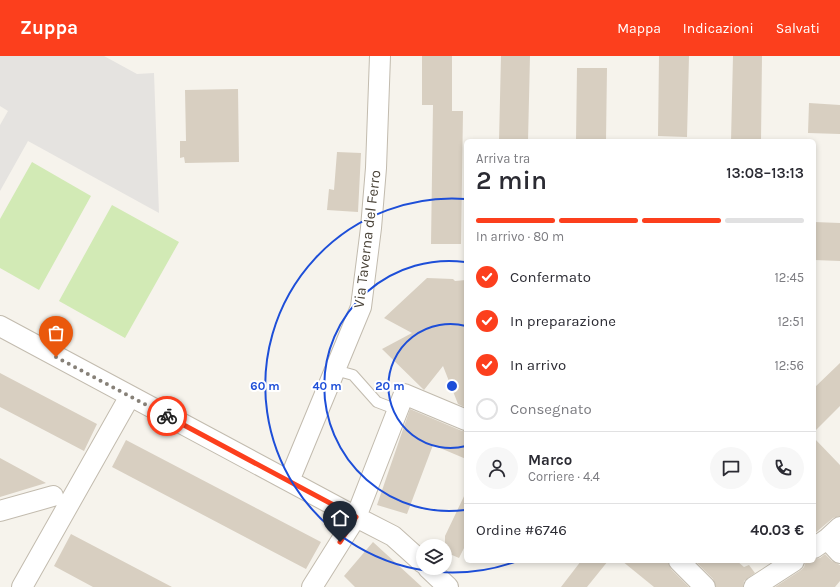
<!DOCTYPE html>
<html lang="it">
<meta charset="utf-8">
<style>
:root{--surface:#fff;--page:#f7f7f7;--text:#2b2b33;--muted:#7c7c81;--line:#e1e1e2;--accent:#fc3f1d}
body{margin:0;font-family:Karla,sans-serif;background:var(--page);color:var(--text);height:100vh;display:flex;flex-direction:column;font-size:15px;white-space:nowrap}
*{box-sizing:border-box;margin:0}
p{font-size:13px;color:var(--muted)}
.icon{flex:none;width:22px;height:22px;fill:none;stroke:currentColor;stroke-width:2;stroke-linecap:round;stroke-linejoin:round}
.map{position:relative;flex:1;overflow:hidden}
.panel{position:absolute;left:464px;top:83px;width:352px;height:424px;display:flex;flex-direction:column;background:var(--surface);border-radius:6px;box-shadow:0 2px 6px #0003}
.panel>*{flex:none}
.controls{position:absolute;left:416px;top:483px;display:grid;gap:8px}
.controls a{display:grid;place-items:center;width:36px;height:36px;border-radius:50%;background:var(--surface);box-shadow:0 2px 6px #0003;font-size:20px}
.pin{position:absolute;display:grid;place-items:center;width:34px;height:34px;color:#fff;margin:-41px -17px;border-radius:50% 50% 50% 0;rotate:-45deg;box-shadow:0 0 4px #0007}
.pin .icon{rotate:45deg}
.courier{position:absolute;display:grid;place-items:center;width:40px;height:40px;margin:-20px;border:3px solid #fc3f1d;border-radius:50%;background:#fff;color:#222;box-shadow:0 1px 5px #0007}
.headline em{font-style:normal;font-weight:600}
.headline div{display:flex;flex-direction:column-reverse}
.headline{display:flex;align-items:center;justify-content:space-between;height:68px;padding:0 12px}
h1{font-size:26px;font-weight:600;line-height:30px}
.bar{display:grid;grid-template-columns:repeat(4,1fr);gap:6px 4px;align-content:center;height:48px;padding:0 12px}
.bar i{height:5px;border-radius:3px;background:var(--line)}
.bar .selected{background:var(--accent)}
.bar p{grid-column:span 4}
.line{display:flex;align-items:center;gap:10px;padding:0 12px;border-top:1px solid var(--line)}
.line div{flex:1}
.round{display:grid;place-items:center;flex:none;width:42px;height:42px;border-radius:21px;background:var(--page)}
ol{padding:0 12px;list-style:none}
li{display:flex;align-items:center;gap:12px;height:44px}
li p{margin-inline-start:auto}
li .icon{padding:4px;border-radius:50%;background:var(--accent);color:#fff;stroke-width:4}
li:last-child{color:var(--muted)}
li i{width:22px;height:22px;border:2px solid var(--line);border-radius:50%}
header{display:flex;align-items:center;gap:24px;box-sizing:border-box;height:56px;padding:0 20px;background:var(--accent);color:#fff}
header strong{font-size:19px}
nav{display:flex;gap:22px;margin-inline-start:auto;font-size:14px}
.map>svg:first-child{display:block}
.green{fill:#d2eab5}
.parking{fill:#e5e3e0}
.building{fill:#d8cfc1}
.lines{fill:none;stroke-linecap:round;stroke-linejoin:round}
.lane-casing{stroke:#c2bbae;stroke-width:12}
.street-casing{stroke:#c2bbae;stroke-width:22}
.lane{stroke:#fff;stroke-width:10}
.street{stroke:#fff;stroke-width:20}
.done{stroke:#878178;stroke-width:4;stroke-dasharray:0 7.2}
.route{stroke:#fc3f1d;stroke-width:5}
.ring{fill:none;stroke:#1d4ed8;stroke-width:2}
.labels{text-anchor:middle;stroke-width:4;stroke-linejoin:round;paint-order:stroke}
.street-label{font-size:15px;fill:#4b4439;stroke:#fff}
.centre{fill:#1d4ed8;stroke:#fff;stroke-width:2}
.ring-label{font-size:12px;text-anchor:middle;font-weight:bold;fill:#1d4ed8;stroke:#fff;stroke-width:4;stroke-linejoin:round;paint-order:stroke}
</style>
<header>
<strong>Zuppa</strong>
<nav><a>Mappa</a><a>Indicazioni</a><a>Salvati</a></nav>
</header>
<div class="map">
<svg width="840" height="531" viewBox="0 0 840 531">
<rect width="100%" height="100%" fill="#f6f3ec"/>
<path class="green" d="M 32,106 L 91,140 L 39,234 L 0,212 L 0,163 Z
M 112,149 L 179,186 L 125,282 L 59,245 Z"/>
<path class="parking" d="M 0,0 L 104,0 L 137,18 L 154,17 L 159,157 L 28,85 L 0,135 L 0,69 L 8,55 L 0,50 Z"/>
<path class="building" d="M 422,0 L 452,0 L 452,55 L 463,55 L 461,188 L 431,188 L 433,49 L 422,49 Z
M 501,0 L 530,0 L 528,85 L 499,85 Z
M 659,0 L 689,0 L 687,81 L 658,80 Z
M 733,0 L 762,0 L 761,85 L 731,85 Z
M 577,12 L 607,12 L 606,85 L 576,85 Z
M 238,33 L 239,106 L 185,107 L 184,101 L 180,102 L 180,85 L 186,85 L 185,34 Z
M 809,47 L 840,49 L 840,78 L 808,77 Z
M 337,96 L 361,97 L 358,156 L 327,154 L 329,133 L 334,134 Z
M 814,166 L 840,167 L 840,205 L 814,204 Z
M 427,222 L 453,223 L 455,225 L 466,224 L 466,352 L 458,348 L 443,310 L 424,334 L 382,293 L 412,277 L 384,262 Z
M 840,307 L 840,350 L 814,376 L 814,332 Z
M 0,317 L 97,368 L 84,395 L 0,351 Z
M 410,353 L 462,375 L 466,375 L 466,403 L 433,389 L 407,458 L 377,449 Z
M 814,382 L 840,409 L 840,460 L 833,462 L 814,478 Z
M 126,384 L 321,486 L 306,513 L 112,411 Z
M 0,402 L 46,427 L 0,441 Z
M 466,436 L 466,488 L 459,502 L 445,496 L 445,480 Z
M 71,478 L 172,531 L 93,531 L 54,510 Z
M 373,486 L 422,531 L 355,531 L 344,520 Z
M 825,498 L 832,505 L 840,509 L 840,525 L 835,531 L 775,531 L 801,514 L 804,511 L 806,505 L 814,505 L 814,503 L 820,502 Z
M 581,505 L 608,505 L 587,531 L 561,531 Z
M 622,505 L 668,505 L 671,513 L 689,531 L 654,531 Z
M 695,505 L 737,505 L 744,511 L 749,509 L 755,517 L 744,525 L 743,531 L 716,531 L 713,523 Z"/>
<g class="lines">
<defs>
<path id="lane" d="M 335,314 L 353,319 L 377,346 L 398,354"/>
<path id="street" d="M 0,270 L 356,461 L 393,480 L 423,507
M 289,425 L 361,251 L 371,172 L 376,112 L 380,0
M 0,455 L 53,440
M 827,483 L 840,497
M 814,492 L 827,483 L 840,471
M 679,505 L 705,531
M 428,512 L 448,531
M 22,531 L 130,340
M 312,531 L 356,461 L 404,338 L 466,364
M 754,531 L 794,505"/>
</defs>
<use href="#lane" class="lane-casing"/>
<use href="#street" class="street-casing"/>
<use href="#lane" class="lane"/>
<use href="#street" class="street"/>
</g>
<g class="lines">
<path class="done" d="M 56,301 L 167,360"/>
<path class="route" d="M 167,360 L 356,461 L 340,486"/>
</g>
<g class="ring">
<path d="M466 390A62 62 0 1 1 466 270"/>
<path d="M465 454A125 125 0 1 1 465 206"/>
<path d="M517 505A187 187 0 1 1 465 143"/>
</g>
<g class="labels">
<g class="street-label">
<text transform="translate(367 183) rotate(-83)" y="5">Via Taverna del Ferro</text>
</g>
</g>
<circle cx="452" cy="330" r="6" class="centre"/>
<g class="ring-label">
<text x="265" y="334">60 m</text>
<text x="327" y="334">40 m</text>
<text x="390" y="334">20 m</text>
</g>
</svg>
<div class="controls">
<a><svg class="icon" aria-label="layers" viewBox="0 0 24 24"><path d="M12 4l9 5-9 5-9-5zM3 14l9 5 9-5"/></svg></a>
</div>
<div class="pin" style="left:56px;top:301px;background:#ea580c"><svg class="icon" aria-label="bag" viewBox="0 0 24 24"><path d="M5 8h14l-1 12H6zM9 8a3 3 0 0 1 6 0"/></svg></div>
<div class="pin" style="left:340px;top:486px;background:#1f2937"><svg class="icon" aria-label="home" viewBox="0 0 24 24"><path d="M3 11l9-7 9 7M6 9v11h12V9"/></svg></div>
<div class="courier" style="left:167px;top:360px"><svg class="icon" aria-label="bike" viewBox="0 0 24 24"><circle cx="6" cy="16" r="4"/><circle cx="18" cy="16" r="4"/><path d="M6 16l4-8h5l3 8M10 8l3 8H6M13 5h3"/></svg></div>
<section class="panel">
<div class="headline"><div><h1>2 min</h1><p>Arriva tra</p></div><em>13:08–13:13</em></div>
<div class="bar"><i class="selected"></i><i class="selected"></i><i class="selected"></i><i></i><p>In arrivo · 80 m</p></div>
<ol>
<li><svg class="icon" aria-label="check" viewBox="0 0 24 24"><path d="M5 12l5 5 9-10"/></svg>Confermato<p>12:45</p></li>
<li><svg class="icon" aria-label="check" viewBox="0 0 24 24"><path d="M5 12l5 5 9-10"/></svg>In preparazione<p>12:51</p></li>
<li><svg class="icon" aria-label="check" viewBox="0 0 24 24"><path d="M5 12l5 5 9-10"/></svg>In arrivo<p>12:56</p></li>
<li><i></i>Consegnato</li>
</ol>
<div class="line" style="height:72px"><a class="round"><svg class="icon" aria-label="person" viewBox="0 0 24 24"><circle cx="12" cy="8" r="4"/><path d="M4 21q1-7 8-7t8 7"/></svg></a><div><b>Marco</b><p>Corriere · 4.4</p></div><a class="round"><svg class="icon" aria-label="chat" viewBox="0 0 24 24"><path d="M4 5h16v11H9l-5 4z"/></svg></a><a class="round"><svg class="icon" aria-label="phone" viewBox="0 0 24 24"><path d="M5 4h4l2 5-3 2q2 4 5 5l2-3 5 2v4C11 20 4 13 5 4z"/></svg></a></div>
<div class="line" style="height:52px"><div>Ordine #6746</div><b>40.03 €</b></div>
</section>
</div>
